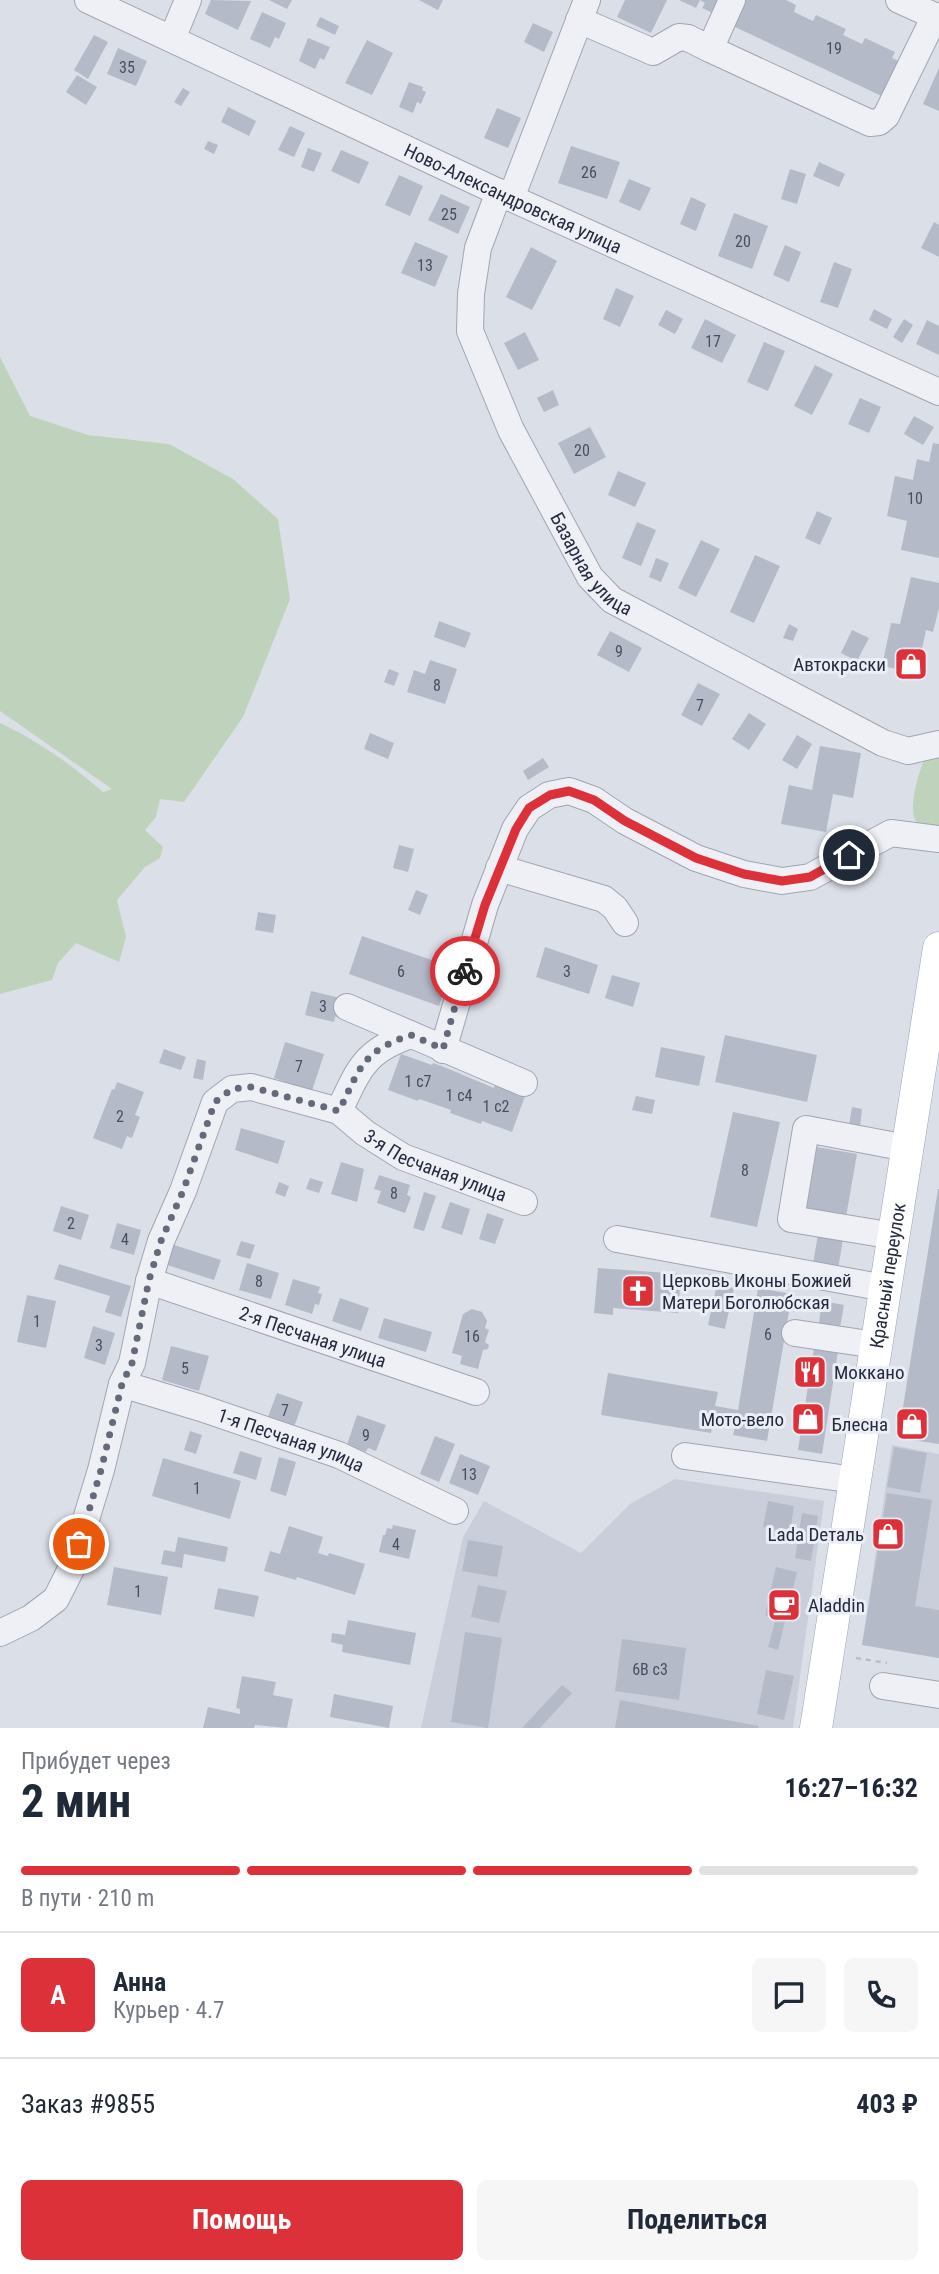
<!DOCTYPE html>
<html lang="ru">
<meta charset="utf-8">
<style>
:root{--surface:#fff;--page:#f6f6f7;--text:#1f2937;--muted:#747a83;--line:#e0e1e3;--accent:#dd313a}
body{margin:0;font-family:"Roboto Condensed",sans-serif;background:var(--page);color:var(--text);height:100vh;display:flex;flex-direction:column;font-size:26px;white-space:nowrap}
*{box-sizing:border-box;margin:0}
p{font-size:23px;color:var(--muted)}
.icon{flex:none;width:38px;height:38px;fill:none;stroke:currentColor;stroke-width:2;stroke-linecap:round;stroke-linejoin:round}
.map{position:relative;height:1728px;overflow:hidden}
.details{display:flex;flex-direction:column;background:var(--surface);flex:1}
.details>*{flex:none}
.pin{position:absolute;display:grid;place-items:center;width:60px;height:60px;color:#fff;margin:-30px;border:4px solid #fff;border-radius:50%;box-shadow:0 2px 7px #0007}
.courier{position:absolute;display:grid;place-items:center;width:70px;height:70px;margin:-35px;border:5px solid #dd313a;border-radius:50%;background:#fff;color:#222;box-shadow:0 2px 9px #0007}
.overview em{font-style:normal;font-weight:700}
.overview div{display:flex;flex-direction:column-reverse}
.overview{display:flex;align-items:center;justify-content:space-between;height:119px;padding:0 21px}
h1{font-size:46px;font-weight:700;line-height:52px}
.bar{display:grid;grid-template-columns:repeat(4,1fr);gap:10px 7px;align-content:center;height:84px;padding:0 21px}
.bar i{height:9px;border-radius:5px;background:var(--line)}
.bar .on{background:var(--accent)}
.bar p{grid-column:span 4}
.line{display:flex;align-items:center;gap:18px;padding:0 21px;border-top:2px solid var(--line)}
.line div{flex:1}
.round{display:grid;place-items:center;flex:none;width:74px;height:74px;border-radius:10px;background:var(--page)}
.button{display:flex;gap:14px;margin-top:auto;padding:14px 21px}
.button a{flex:1;height:80px;border-radius:10px;background:var(--accent);color:#fff;font-size:28px;font-weight:700;line-height:80px;text-align:center}
.button a+a{background:var(--page);color:var(--text)}
.map>svg:first-child{display:block}
.built{fill:#c9ceda}
.green{fill:#bfd3bc}
.building{fill:#b5bac8}
.lines{fill:none;stroke-linecap:round;stroke-linejoin:round}
.minor-casing{stroke:#a0a5b2;stroke-width:28}
.major-casing{stroke:#9aa2b5;stroke-width:33}
.path{stroke:#babdc6;stroke-width:2.5;stroke-dasharray:5 5;stroke-linecap:butt}
.minor{stroke:#eff0f6;stroke-width:26}
.major{stroke:#fff;stroke-width:32}
.done{stroke:#646a7a;stroke-width:7;stroke-dasharray:0 12.6}
.route{stroke:#dd313a;stroke-width:9}
.labels{text-anchor:middle;stroke-width:6;stroke-linejoin:round;paint-order:stroke}
.number-label{font-size:16px;fill:#484f61}
.street-label{font-size:19px;fill:#242b3f;stroke:#ebeef5}
.poi-label{font-size:19px;fill:#242b3f;stroke:#ebeef5;text-anchor:end}
</style>
<div class="map">
<svg width="939" height="1728" viewBox="0 0 939 1728">
<rect width="100%" height="100%" fill="#dbdfe8"/>
<path class="built" d="M 892,1445 L 939,1454 L 939,1658 L 862,1645 Z
M 675,1479 L 824,1501 L 793,1728 L 421,1728 L 463,1537 L 484,1501 L 581,1553 L 630,1504 Z"/>
<path class="green" d="M 0,357 L 30,416 L 88,435 L 169,444 L 233,479 L 278,519 L 290,599 L 243,717 L 184,802 L 160,799 L 156,817 L 145,830 L 163,847 L 160,858 L 145,867 L 117,900 L 126,937 L 119,962 L 76,943 L 58,963 L 52,980 L 0,994 L 0,723 C 37,740 72,765 103,792 L 112,789 L 0,711 Z
M 939,753 L 939,832 L 929,833 C 925,830 918,826 916,821 C 907,808 920,766 927,754 Z"/>
<path class="building" d="M 211,0 L 251,1 L 238,30 L 205,14 Z
M 269,0 L 292,0 L 287,9 Z
M 419,0 L 443,0 L 438,10 Z
M 625,0 L 667,0 L 651,33 L 617,17 Z
M 679,0 L 724,0 L 717,15 L 702,8 L 705,3 L 700,0 L 696,8 Z
M 746,0 L 786,0 L 796,5 L 794,12 L 813,21 L 816,15 L 846,29 L 843,35 L 862,44 L 865,38 L 895,52 L 892,58 L 907,65 L 890,100 L 733,26 Z
M 262,12 L 286,23 L 279,39 L 275,37 L 270,48 L 250,39 Z
M 320,17 L 339,26 L 335,35 L 316,26 Z
M 533,23 L 553,32 L 544,52 L 524,42 Z
M 94,35 L 108,42 L 88,79 L 74,70 Z
M 308,38 L 330,47 L 324,60 L 320,58 L 315,69 L 299,61 Z
M 367,40 L 393,53 L 372,95 L 345,83 Z
M 118,48 L 147,61 L 136,86 L 107,74 Z
M 939,68 L 939,111 L 923,104 Z
M 77,75 L 97,87 L 86,105 L 66,92 Z
M 409,82 L 423,87 L 422,90 L 426,92 L 421,104 L 417,102 L 413,113 L 399,107 Z
M 183,88 L 190,92 L 181,106 L 174,102 Z
M 228,107 L 256,121 L 249,136 L 221,122 Z
M 497,108 L 521,118 L 508,148 L 484,138 Z
M 290,126 L 305,133 L 294,157 L 278,150 Z
M 208,141 L 218,145 L 214,154 L 204,149 Z
M 571,146 L 620,162 L 607,199 L 558,183 Z
M 308,148 L 322,153 L 314,172 L 301,167 Z
M 341,150 L 369,162 L 359,184 L 331,171 Z
M 819,162 L 845,174 L 839,187 L 813,176 Z
M 790,169 L 806,174 L 797,204 L 781,199 Z
M 399,175 L 423,186 L 410,216 L 385,205 Z
M 629,179 L 651,188 L 640,211 L 619,202 Z
M 441,194 L 470,207 L 458,234 L 428,220 Z
M 691,197 L 706,204 L 696,231 L 680,224 Z
M 734,213 L 768,226 L 752,269 L 718,256 Z
M 934,222 L 939,225 L 939,257 L 921,248 Z
M 415,242 L 448,256 L 435,287 L 401,273 Z
M 785,245 L 801,252 L 789,282 L 773,275 Z
M 531,247 L 557,261 L 532,310 L 506,297 Z
M 834,262 L 852,269 L 838,308 L 820,302 Z
M 616,288 L 634,296 L 620,327 L 603,319 Z
M 874,309 L 892,319 L 887,329 L 869,320 Z
M 666,310 L 683,319 L 675,334 L 658,325 Z
M 705,319 L 736,335 L 722,363 L 691,348 Z
M 904,319 L 913,325 L 902,343 L 893,337 Z
M 927,320 L 939,326 L 939,355 L 916,344 Z
M 525,332 L 539,360 L 518,370 L 504,343 Z
M 764,342 L 785,351 L 768,391 L 747,382 Z
M 815,365 L 833,374 L 812,415 L 794,406 Z
M 553,390 L 559,405 L 544,412 L 537,398 Z
M 860,398 L 881,407 L 869,433 L 848,424 Z
M 914,416 L 934,427 L 923,445 L 904,434 Z
M 590,427 L 606,457 L 574,474 L 558,443 Z
M 933,443 L 939,444 L 939,558 L 901,550 L 907,521 L 887,516 L 895,476 L 913,480 L 917,459 L 929,462 Z
M 618,471 L 646,483 L 635,507 L 608,495 Z
M 817,511 L 832,518 L 820,545 L 805,538 Z
M 637,522 L 656,530 L 641,566 L 622,558 Z
M 701,540 L 720,549 L 696,597 L 678,588 Z
M 755,555 L 780,566 L 754,623 L 730,612 Z
M 656,558 L 669,563 L 661,582 L 649,577 Z
M 911,577 L 939,583 L 939,608 L 933,632 L 926,630 L 917,673 L 882,666 L 891,623 L 900,624 Z
M 439,621 L 471,633 L 465,648 L 434,637 Z
M 789,624 L 798,629 L 793,641 L 783,638 Z
M 852,630 L 869,638 L 857,661 L 841,653 Z
M 610,631 L 642,648 L 629,672 L 597,655 Z
M 430,660 L 457,669 L 445,704 L 407,692 L 414,670 L 425,674 Z
M 389,669 L 399,673 L 394,686 L 384,682 Z
M 698,683 L 720,694 L 702,726 L 681,715 Z
M 749,713 L 766,724 L 749,750 L 732,739 Z
M 370,733 L 394,743 L 388,759 L 364,749 Z
M 797,735 L 812,744 L 797,769 L 782,760 Z
M 820,746 L 861,753 L 853,798 L 833,794 L 826,832 L 781,824 L 789,785 L 812,790 Z
M 543,758 L 549,767 L 528,780 L 523,771 Z
M 399,845 L 414,849 L 408,872 L 393,868 Z
M 416,890 L 428,895 L 420,915 L 408,910 Z
M 258,912 L 276,915 L 273,933 L 255,930 Z
M 362,936 L 452,967 L 439,1006 L 349,974 Z
M 545,947 L 598,965 L 589,994 L 536,977 Z
M 612,975 L 640,983 L 633,1007 L 605,998 Z
M 311,991 L 340,998 L 334,1022 L 305,1015 Z
M 725,1035 L 817,1055 L 807,1102 L 715,1082 Z
M 285,1042 L 324,1054 L 312,1091 L 274,1078 Z
M 661,1047 L 705,1056 L 699,1086 L 655,1077 Z
M 164,1049 L 186,1057 L 181,1070 L 159,1063 Z
M 401,1054 L 432,1065 L 433,1063 L 444,1067 L 494,1088 L 495,1085 L 525,1096 L 512,1132 L 482,1121 L 481,1124 L 450,1113 L 451,1110 L 431,1103 L 419,1099 L 418,1101 L 388,1090 Z
M 197,1059 L 206,1061 L 203,1080 L 193,1078 Z
M 117,1082 L 144,1092 L 135,1115 L 140,1117 L 132,1138 L 127,1136 L 122,1149 L 93,1138 L 112,1089 L 114,1090 Z
M 636,1096 L 655,1100 L 652,1114 L 632,1110 Z
M 852,1107 L 862,1109 L 860,1127 L 849,1125 Z
M 733,1112 L 780,1122 L 757,1227 L 710,1217 Z
M 241,1128 L 285,1141 L 278,1164 L 235,1150 Z
M 817,1147 L 857,1154 L 846,1217 L 806,1210 Z
M 341,1162 L 364,1169 L 357,1202 L 331,1194 Z
M 379,1175 L 410,1185 L 407,1195 L 411,1197 L 405,1213 L 377,1203 L 381,1191 L 374,1189 Z
M 310,1178 L 323,1182 L 319,1193 L 306,1189 Z
M 279,1182 L 289,1186 L 285,1197 L 275,1193 Z
M 938,1189 L 939,1189 L 939,1444 L 898,1438 Z
M 424,1192 L 436,1196 L 424,1231 L 413,1228 Z
M 450,1202 L 470,1209 L 462,1235 L 441,1228 Z
M 61,1206 L 89,1215 L 81,1240 L 53,1231 Z
M 487,1213 L 504,1219 L 495,1244 L 479,1239 Z
M 117,1223 L 141,1230 L 134,1255 L 110,1248 Z
M 818,1234 L 843,1239 L 838,1269 L 813,1264 Z
M 241,1241 L 255,1245 L 250,1259 L 236,1255 Z
M 171,1244 L 221,1260 L 214,1280 L 164,1264 Z
M 247,1263 L 279,1273 L 271,1299 L 239,1290 Z
M 59,1264 L 131,1286 L 121,1317 L 105,1312 L 110,1296 L 54,1279 Z
M 598,1268 L 681,1274 L 678,1313 L 613,1308 L 613,1315 L 594,1313 Z
M 697,1274 L 713,1274 L 713,1286 L 697,1286 Z
M 293,1279 L 320,1287 L 318,1293 L 322,1294 L 319,1305 L 315,1304 L 312,1314 L 285,1305 Z
M 717,1284 L 734,1288 L 725,1329 L 708,1325 Z
M 758,1288 L 792,1294 L 767,1441 L 733,1435 L 735,1427 L 713,1423 L 711,1433 L 601,1415 L 608,1373 L 718,1392 L 715,1406 L 738,1410 Z
M 27,1295 L 56,1301 L 46,1348 L 17,1342 Z
M 340,1298 L 369,1308 L 361,1331 L 332,1321 Z
M 822,1301 L 844,1305 L 839,1333 L 818,1329 Z
M 472,1309 L 482,1312 L 487,1321 L 485,1328 L 489,1330 L 485,1342 L 489,1345 L 488,1349 L 483,1350 L 478,1369 L 460,1364 L 462,1356 L 452,1353 L 463,1314 Z
M 384,1318 L 432,1332 L 426,1352 L 378,1338 Z
M 93,1326 L 115,1333 L 105,1365 L 84,1358 Z
M 171,1346 L 209,1356 L 199,1391 L 162,1380 Z
M 814,1348 L 838,1351 L 822,1454 L 798,1450 Z
M 277,1393 L 303,1402 L 294,1427 L 268,1417 Z
M 357,1415 L 386,1425 L 376,1451 L 368,1448 L 366,1452 L 347,1445 Z
M 190,1431 L 202,1435 L 196,1454 L 184,1450 Z
M 435,1436 L 455,1444 L 439,1482 L 420,1474 Z
M 894,1447 L 927,1453 L 920,1493 L 887,1487 Z
M 240,1451 L 262,1458 L 256,1480 L 233,1473 Z
M 460,1454 L 490,1466 L 478,1495 L 449,1483 Z
M 279,1457 L 296,1462 L 286,1496 L 270,1491 Z
M 163,1458 L 241,1481 L 230,1519 L 152,1496 Z
M 887,1493 L 932,1500 L 915,1606 L 939,1610 L 939,1658 L 862,1645 Z
M 768,1501 L 794,1506 L 790,1532 L 763,1527 Z
M 802,1513 L 818,1516 L 811,1561 L 795,1558 Z
M 393,1525 L 416,1530 L 409,1559 L 379,1552 L 383,1535 L 385,1535 L 387,1528 L 392,1529 Z
M 289,1526 L 323,1537 L 318,1553 L 328,1556 L 329,1553 L 365,1564 L 355,1595 L 297,1577 L 296,1580 L 264,1571 L 270,1551 L 280,1554 Z
M 178,1537 L 228,1547 L 225,1562 L 184,1554 L 182,1568 L 161,1564 L 164,1550 L 175,1552 Z
M 468,1540 L 503,1546 L 497,1577 L 462,1571 Z
M 114,1567 L 168,1577 L 161,1615 L 107,1605 Z
M 776,1567 L 797,1572 L 778,1650 L 768,1647 L 776,1618 L 765,1615 Z
M 478,1585 L 507,1591 L 499,1623 L 471,1617 Z
M 218,1588 L 259,1596 L 254,1617 L 214,1609 Z
M 348,1620 L 416,1633 L 410,1665 L 342,1652 L 343,1645 L 331,1642 L 332,1633 L 345,1635 Z
M 465,1632 L 502,1638 L 488,1728 L 451,1722 Z
M 622,1639 L 686,1648 L 679,1700 L 615,1691 Z
M 766,1670 L 794,1676 L 784,1720 L 757,1714 Z
M 242,1676 L 276,1682 L 273,1695 L 293,1699 L 287,1728 L 255,1725 L 254,1728 L 203,1728 L 208,1707 L 240,1714 L 240,1709 L 236,1708 Z
M 562,1685 L 572,1693 L 540,1728 L 522,1728 Z
M 334,1694 L 393,1706 L 389,1728 L 330,1717 Z
M 620,1700 L 759,1726 L 758,1728 L 615,1728 Z"/>
<g class="lines">
<defs>
<g id="minor">
<path id="s1" d="M 88,0 L 511,198 L 939,392"/>
<path d="M 899,0 L 939,18"/>
<path d="M 579,20 L 653,52 L 679,37 L 688,38 L 710,49 L 732,0"/>
<path d="M 172,39 L 188,0"/>
<path d="M 710,49 L 870,123 L 879,122 L 886,116 L 935,16"/>
<path id="s2" d="M 499,192 L 478,248 L 471,294 L 470,331 L 511,430 L 590,577 L 612,600 L 883,743 L 908,751 L 939,744"/>
<path d="M 511,198 L 587,0"/>
<path d="M 499,868 L 604,899 L 615,908 L 625,923"/>
<path d="M 347,1007 L 524,1083"/>
<path d="M 443,1050 L 485,905 L 515,829 L 529,808 L 549,795 L 569,791 L 594,800 L 625,821 L 696,858 L 744,874 L 782,881 L 810,877 L 891,833 L 939,839"/>
<path d="M 339,1111 C 359,1069 364,1051 411,1035"/>
<path d="M 894,1236 L 791,1219 L 806,1129 L 907,1148"/>
<path d="M 617,1239 L 885,1288"/>
<path id="s3" d="M 149,1281 L 476,1392"/>
<path d="M 795,1333 L 876,1345"/>
<path id="s4" d="M 122,1384 L 201,1408 L 339,1455 L 455,1511"/>
<path d="M 685,1456 L 855,1480"/>
<path id="s5" d="M 0,1633 L 31,1618 L 56,1599 L 71,1569 L 101,1470 L 122,1384 L 132,1363 L 149,1281 L 161,1241 L 183,1191 L 215,1102 L 232,1089 L 251,1087 L 339,1111 L 365,1133 L 403,1157 L 524,1202"/>
<path d="M 883,1686 L 939,1695"/>
</g>
<g id="major">
<path id="s6" d="M 816,1728 L 939,948"/>
</g>
</defs>
<use href="#minor" class="minor-casing"/>
<use href="#major" class="major-casing"/>
<path class="path" d="M 856,1658 L 887,1663"/>
<use href="#minor" class="minor"/>
<use href="#major" class="major"/>
</g>
<g class="lines">
<path class="done" d="M 79,1544 L 101,1470 L 122,1384 L 132,1363 L 149,1280 L 161,1241 L 183,1191 L 215,1102 L 232,1089 L 251,1087 L 339,1111 C 360,1068 362,1051 411,1035 L 443,1049 L 465,971"/>
<path class="route" d="M 465,971 L 485,905 L 516,829 L 529,808 L 550,795 L 569,791 L 594,800 L 625,821 L 696,858 L 744,874 L 782,881 L 810,877 L 849,855"/>
</g>
<defs>
<symbol id="shop-square" viewBox="-11 -11 22 22"><rect x="-9" y="-9" width="18" height="18" rx="4" fill="#dd313a" stroke="#ebeef5"/><path d="M-5-2.5h2.3a2.7 3.5 0 0 1 5.4 0H5L5.5 6h-11ZM-1.5-2.5h3a1.5 2.3 0 0 0-3 0Z" fill="#fff"/></symbol>
<symbol id="church-square" viewBox="-11 -11 22 22"><rect x="-9" y="-9" width="18" height="18" rx="4" fill="#dd313a" stroke="#ebeef5"/><path d="M-1.2-6h2.4v3.5h3.3v2.4h-3.3V6h-2.4V-.1h-3.3v-2.4h3.3Z" fill="#fff"/></symbol>
<symbol id="restaurant-square" viewBox="-11 -11 22 22"><rect x="-9" y="-9" width="18" height="18" rx="4" fill="#dd313a" stroke="#ebeef5"/><path d="M-5-6h1v4h1v-4h1v4h1v-4h1v5L-1.5 .5V6h-2V.5L-5-1ZM5-6V6H3V1.5H1.5Q1.5-4 5-6Z" fill="#fff"/></symbol>
<symbol id="cafe-square" viewBox="-11 -11 22 22"><rect x="-9" y="-9" width="18" height="18" rx="4" fill="#dd313a" stroke="#ebeef5"/><path d="M-5.5-4.5H6V0H3Q3 3.5 0 3.5H-2.5Q-5.5 3.5-5.5 0ZM3-3.2v2h1.7v-2ZM-6 4.5H4V6H-6Z" fill="#fff"/></symbol>
</defs>
<g fill-rule="evenodd">
<use href="#shop-square" x="892" y="645" width="38" height="38"/>
<use href="#church-square" x="619" y="1272" width="38" height="38"/>
<use href="#restaurant-square" x="791" y="1353" width="38" height="38"/>
<use href="#shop-square" x="789" y="1400" width="38" height="38"/>
<use href="#shop-square" x="893" y="1405" width="38" height="38"/>
<use href="#shop-square" x="869" y="1515" width="38" height="38"/>
<use href="#cafe-square" x="765" y="1586" width="38" height="38"/>
</g>
<g class="labels">
<g class="number-label">
<text x="834" y="54">19</text>
<text x="127" y="73">35</text>
<text x="589" y="178">26</text>
<text x="449" y="220">25</text>
<text x="743" y="247">20</text>
<text x="425" y="271">13</text>
<text x="713" y="347">17</text>
<text x="582" y="456">20</text>
<text x="915" y="504">10</text>
<text x="619" y="657">9</text>
<text x="437" y="691">8</text>
<text x="700" y="711">7</text>
<text x="401" y="977">6</text>
<text x="567" y="977">3</text>
<text x="323" y="1012">3</text>
<text x="299" y="1072">7</text>
<text x="418" y="1087">1 с7</text>
<text x="459" y="1101">1 с4</text>
<text x="496" y="1112">1 с2</text>
<text x="120" y="1122">2</text>
<text x="745" y="1176">8</text>
<text x="394" y="1199">8</text>
<text x="71" y="1229">2</text>
<text x="125" y="1245">4</text>
<text x="259" y="1287">8</text>
<text x="37" y="1327">1</text>
<text x="768" y="1340">6</text>
<text x="472" y="1342">16</text>
<text x="99" y="1351">3</text>
<text x="185" y="1374">5</text>
<text x="285" y="1416">7</text>
<text x="366" y="1441">9</text>
<text x="469" y="1480">13</text>
<text x="197" y="1494">1</text>
<text x="396" y="1550">4</text>
<text x="138" y="1597">1</text>
<text x="650" y="1675">6В с3</text>
</g>
<g class="street-label">
<text dy="7" stroke="none"><textPath href="#s1" startOffset="469">Ново-Александровская улица</textPath></text>
<text dy="7" stroke="none"><textPath href="#s2" startOffset="408">Базарная улица</textPath></text>
<text dy="7" stroke="none"><textPath href="#s5" startOffset="833">3-я Песчаная улица</textPath></text>
<text dy="7" stroke="none"><textPath href="#s6" startOffset="458">Красный переулок</textPath></text>
<text dy="7" stroke="none"><textPath href="#s3" startOffset="173">2-я Песчаная улица</textPath></text>
<text dy="7" stroke="none"><textPath href="#s4" startOffset="178">1-я Песчаная улица</textPath></text>
</g>
<g class="poi-label">
<text x="886" y="671">Автокраски</text>
<text x="662" y="1287" text-anchor="start">Церковь Иконы Божией<tspan x="662" dy="22">Матери Боголюбская</tspan></text>
<text x="834" y="1379" text-anchor="start">Моккано</text>
<text x="784" y="1426">Мото-вело</text>
<text x="888" y="1431">Блесна</text>
<text x="864" y="1541">Lada Dеталь</text>
<text x="808" y="1612" text-anchor="start">Aladdin</text>
</g>
</g>
</svg>
<div class="pin" style="left:79px;top:1544px;background:#ea580c"><svg class="icon" aria-label="bag" viewBox="0 0 24 24"><path d="M5 8h14l-1 12H6zM9 8a3 3 0 0 1 6 0"/></svg></div>
<div class="pin" style="left:849px;top:855px;background:#1f2937"><svg class="icon" aria-label="home" viewBox="0 0 24 24"><path d="M3 11l9-7 9 7M6 9v11h12V9"/></svg></div>
<div class="courier" style="left:465px;top:971px"><svg class="icon" aria-label="bike" viewBox="0 0 24 24"><circle cx="6" cy="16" r="4"/><circle cx="18" cy="16" r="4"/><path d="M6 16l4-8h5l3 8M10 8l3 8H6M13 5h3"/></svg></div>
</div>
<section class="details">
<div class="overview"><div><h1>2 мин</h1><p>Прибудет через</p></div><em>16:27–16:32</em></div>
<div class="bar"><i class="on"></i><i class="on"></i><i class="on"></i><i></i><p>В пути · 210 m</p></div>
<div class="line" style="height:126px"><b class="round" style="background:var(--accent);color:#fff">А</b><div><b>Анна</b><p>Курьер · 4.7</p></div><a class="round"><svg class="icon" aria-label="chat" viewBox="0 0 24 24"><path d="M4 5h16v11H9l-5 4z"/></svg></a><a class="round"><svg class="icon" aria-label="phone" viewBox="0 0 24 24"><path d="M5 4h4l2 5-3 2q2 4 5 5l2-3 5 2v4C11 20 4 13 5 4z"/></svg></a></div>
<div class="line" style="height:91px"><div>Заказ #9855</div><b>403 ₽</b></div>
<div class="button"><a>Помощь</a><a>Поделиться</a></div>
</section>
